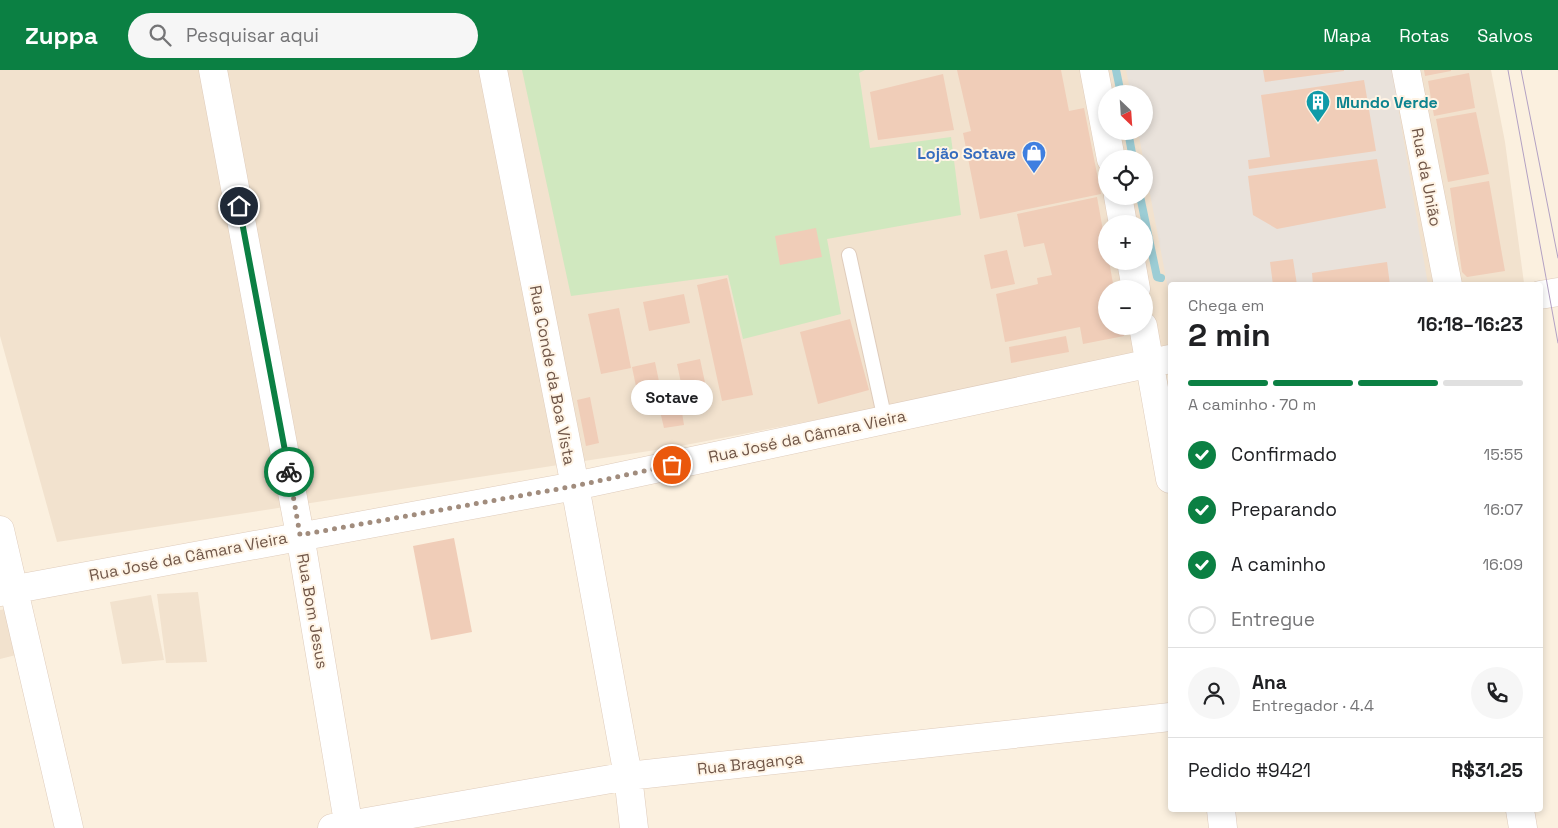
<!DOCTYPE html>
<html lang="pt">
<meta charset="utf-8">
<style>
:root{--surface:#fff;--page:#f6f6f6;--text:#202124;--muted:#757577;--line:#e0e0e0;--accent:#0b8043}
body{margin:0;font-family:"Space Grotesk",sans-serif;background:var(--page);color:var(--text);height:100vh;display:flex;flex-direction:column;font-size:19px;white-space:nowrap}
*{box-sizing:border-box;margin:0}
p{font-size:16px;color:var(--muted)}
.icon{flex:none;width:28px;height:28px;fill:none;stroke:currentColor;stroke-width:2;stroke-linecap:round;stroke-linejoin:round}
.map{position:relative;flex:1;overflow:hidden}
.sheet{position:absolute;left:1168px;top:212px;width:375px;height:530px;display:flex;flex-direction:column;background:var(--surface);border-radius:5px;box-shadow:0 2px 8px #0003}
.sheet>*{flex:none}
.needle{width:32px;rotate:155deg}
.buttons{position:absolute;left:1098px;top:15px;display:grid;gap:10px}
.buttons a{display:grid;place-items:center;width:55px;height:55px;border-radius:50%;background:var(--surface);box-shadow:0 2px 8px #0003;font-size:25px}
.pin{position:absolute;display:grid;place-items:center;width:42px;height:42px;color:#fff;margin:-21px;border:2px solid #fff;border-radius:50%;box-shadow:0 1px 5px #0007}
.courier{position:absolute;display:grid;place-items:center;width:50px;height:50px;margin:-25px;border:4px solid #0b8043;border-radius:50%;background:#fff;color:#222;box-shadow:0 1px 6px #0007}
.bubble{position:absolute;height:35px;border-radius:18px;background:var(--surface);box-shadow:0 2px 8px #0003;font-size:16px;font-weight:800;line-height:35px;text-align:center}
.headline em{font-style:normal;font-weight:800}
.headline div{display:flex;flex-direction:column-reverse}
.headline{display:flex;align-items:center;justify-content:space-between;height:85px;padding:0 20px}
h1{font-size:32px;font-weight:800;line-height:38px}
.bar{display:grid;grid-template-columns:repeat(4,1fr);gap:8px 5px;align-content:center;height:60px;padding:0 20px}
.bar i{height:6px;border-radius:4px;background:var(--line)}
.bar .current{background:var(--accent)}
.bar p{grid-column:span 4}
.line{display:flex;align-items:center;gap:12px;padding:0 20px;border-top:1px solid var(--line)}
.line div{flex:1}
.round{display:grid;place-items:center;flex:none;width:52px;height:52px;border-radius:26px;background:var(--page)}
ol{padding:0 20px;list-style:none}
li{display:flex;align-items:center;gap:15px;height:55px}
li p{margin-inline-start:auto}
li .icon{padding:5px;border-radius:50%;background:var(--accent);color:#fff;stroke-width:4}
li:last-child{color:var(--muted)}
li i{width:28px;height:28px;border:2px solid var(--line);border-radius:50%}
header{display:flex;align-items:center;gap:30px;box-sizing:border-box;height:70px;padding:0 25px;background:var(--accent);color:#fff}
header strong{font-size:24px}
nav{display:flex;gap:28px;margin-inline-start:auto;font-size:18px}
.search{width:350px;height:45px;background:var(--page);display:flex;align-items:center;gap:12px;box-sizing:border-box;padding:0 18px;border-radius:28px;color:var(--muted);font-size:19px}
.map>svg:first-child{display:block}
.residential{fill:#f2e2ce;fill-rule:evenodd}
.industrial{fill:#e9e2db}
.green{fill:#d0e8bf}
.lines{fill:none;stroke-linecap:round;stroke-linejoin:round}
.stream{stroke:#9ccdd5;stroke-width:8}
.building{fill:#f0cdb8}
.service-casing{stroke:#dfccbc;stroke-width:16}
.minor-casing{stroke:#dfccbc;stroke-width:29}
.service{stroke:#fff;stroke-width:14}
.minor{stroke:#fff;stroke-width:28}
.tram{stroke:#b2a0c3;stroke-width:1}
.done{stroke:#a18c7d;stroke-width:5;stroke-dasharray:0 9}
.route{stroke:#0b8043;stroke-width:6}
.labels{text-anchor:middle;stroke-width:4;stroke-linejoin:round;paint-order:stroke}
.culture-label{font-size:16px;font-weight:bold;fill:#0d838f;stroke:#fff4e5;text-anchor:start}
.shop-label{font-size:16px;font-weight:bold;fill:#366cbe;stroke:#fff4e5;text-anchor:end}
.street-label{font-size:16px;fill:#705648;stroke:#fff4e5}
</style>
<header>
<strong>Zuppa</strong>
<div class="search"><svg class="icon" aria-label="search" viewBox="0 0 24 24"><circle cx="10" cy="10" r="6"/><path d="M15 15l6 6"/></svg>Pesquisar aqui</div>
<nav><a>Mapa</a><a>Rotas</a><a>Salvos</a></nav>
</header>
<div class="map">
<svg width="1558" height="758" viewBox="0 0 1558 758">
<rect width="100%" height="100%" fill="#fbf0df"/>
<path class="residential" d="M 0,0 L 1491,0 L 1505,72 L 1524,213 L 1513,215 L 1170,215 L 1170,282 L 675,377 L 57,472 L 0,266 ZM 1106,24 L 1144,24 L 1144,61 L 1106,61 ZM 1106,89 L 1144,89 L 1144,126 L 1106,126 ZM 1106,154 L 1144,154 L 1144,191 L 1106,191 ZM 1106,219 L 1144,219 L 1144,256 L 1106,256 Z
M 198,522 L 207,592 L 166,593 L 157,524 Z
M 151,525 L 164,590 L 122,594 L 110,532 Z
M 6,539 L 16,585 L 0,589 L 0,540 Z"/>
<path class="industrial" d="M 1126,0 L 1392,0 L 1428,215 L 1170,215 L 1170,229 L 1138,61 L 1144,61 L 1144,24 L 1131,24 Z"/>
<path class="green" d="M 522,0 L 865,0 L 859,3 L 870,78 L 951,67 L 961,145 L 827,169 L 841,244 L 743,269 L 728,205 L 571,226 Z"/>
<g class="lines">
<path class="stream" d="M 1116,0 L 1121,24
M 1128,61 L 1133,89
M 1140,126 L 1157,207 L 1161,208"/>
</g>
<path class="building" d="M 957,0 L 1061,0 L 1069,41 L 1084,38 L 1101,124 L 980,149 L 963,63 L 971,61 Z
M 1263,0 L 1344,0 L 1344,1 L 1265,12 Z
M 1424,0 L 1451,0 L 1451,1 L 1425,6 Z
M 1469,3 L 1475,38 L 1434,46 L 1428,11 Z
M 943,4 L 954,60 L 878,70 L 870,22 Z
M 1364,10 L 1376,81 L 1249,99 L 1248,90 L 1270,87 L 1261,25 Z
M 1476,42 L 1489,104 L 1448,112 L 1436,49 Z
M 1377,89 L 1386,138 L 1277,159 L 1253,145 L 1248,106 Z
M 1489,111 L 1505,201 L 1467,207 L 1462,202 L 1450,118 Z
M 1097,127 L 1106,177 L 1106,191 L 1109,191 L 1114,219 L 1106,219 L 1106,256 L 1122,256 L 1124,266 L 1083,274 L 1080,257 L 1005,272 L 996,224 L 1038,214 L 1037,208 L 1052,205 L 1044,173 L 1024,177 L 1017,144 Z
M 816,158 L 822,187 L 780,195 L 775,166 Z
M 1007,180 L 1015,214 L 991,219 L 984,185 Z
M 1293,189 L 1297,215 L 1273,215 L 1270,192 Z
M 1387,192 L 1390,215 L 1313,215 L 1312,203 Z
M 727,208 L 753,325 L 722,331 L 697,215 Z
M 684,224 L 690,253 L 649,261 L 643,232 Z
M 619,238 L 631,298 L 601,304 L 588,244 Z
M 850,249 L 869,320 L 818,334 L 800,262 Z
M 1066,266 L 1069,282 L 1011,293 L 1009,277 Z
M 700,289 L 707,322 L 684,327 L 677,294 Z
M 655,292 L 662,326 L 639,331 L 632,297 Z
M 590,327 L 599,373 L 586,376 L 577,330 Z
M 681,336 L 684,355 L 664,358 L 660,341 Z
M 454,468 L 472,562 L 431,570 L 413,476 Z"/>
<g class="lines">
<defs>
<path id="service" d="M 849,185 L 885,350"/>
<path id="minor" d="M 213,0 L 300,465 L 349,758
M 493,0 L 575,416 L 628,706 L 634,758
M 1094,0 L 1111,89
M 1406,0 L 1448,215
M 1118,126 L 1123,154
M 1131,191 L 1136,219
M 1540,225 L 1558,222
M 1143,256 L 1170,409
M 0,460 L 69,758
M 0,522 L 575,416 L 1170,289
M 1221,740 L 1223,758
M 1520,740 L 1523,758
M 332,758 L 628,706 L 1170,647"/>
</defs>
<use href="#service" class="service-casing"/>
<use href="#minor" class="minor-casing"/>
<use href="#service" class="service"/>
<use href="#minor" class="minor"/>
<path class="tram" d="M 1508,0 L 1558,273
M 1521,0 L 1558,188"/>
</g>
<g class="lines">
<path class="done" d="M 289,402 L 300,465 L 575,416 L 672,395"/>
<path class="route" d="M 239,136 L 289,402"/>
</g>
<defs>
<symbol id="building-pin" viewBox="-11 -11 22 30"><path d="M0 17L-7.5 6A9.5 9.5 0 1 1 7.5 6Z" fill="#0f9aa8" stroke="#fff4e5"/><path d="M-4-6H4V6H1V3H-1V6H-4ZM-2.5-4.3h1.7v1.8h-1.7ZM.8-4.3h1.7v1.8H.8ZM-2.5-1h1.7V.8h-1.7ZM.8-1h1.7V.8H.8Z" fill="#fff"/></symbol>
<symbol id="shop-pin" viewBox="-11 -11 22 30"><path d="M0 17L-7.5 6A9.5 9.5 0 1 1 7.5 6Z" fill="#3f7fe0" stroke="#fff4e5"/><path d="M-5-2.5h2.3a2.7 3.5 0 0 1 5.4 0H5L5.5 6h-11ZM-1.5-2.5h3a1.5 2.3 0 0 0-3 0Z" fill="#fff"/></symbol>
</defs>
<g fill-rule="evenodd">
<use href="#building-pin" x="1304" y="18" width="28" height="38"/>
<use href="#shop-pin" x="1020" y="69" width="28" height="38"/>
</g>
<g class="labels">
<g class="culture-label">
<text x="1336" y="38">Mundo Verde</text>
</g>
<g class="shop-label">
<text x="1016" y="89">Lojão Sotave</text>
</g>
<g class="street-label">
<text transform="translate(1427 107) rotate(79)" y="6">Rua da União</text>
<text transform="translate(553 305) rotate(79)" y="6">Rua Conde da Boa Vista</text>
<text transform="translate(807 366) rotate(-12)" y="6">Rua José da Câmara Vieira</text>
<text transform="translate(188 486) rotate(-11)" y="6">Rua José da Câmara Vieira</text>
<text transform="translate(313 541) rotate(80)" y="6">Rua Bom Jesus</text>
<text transform="translate(750 693) rotate(-6)" y="6">Rua Bragança</text>
</g>
</g>
</svg>
<div class="buttons">
<a><svg class="needle" viewBox="-14 -14 28 28"><path d="M0-13l5 13h-10z" fill="#e53935"/><path d="M0 13l5-13h-10z" fill="#757577"/></svg></a>
<a><svg class="icon" aria-label="locate" viewBox="0 0 24 24"><circle cx="12" cy="12" r="6"/><path d="M12 2v4M12 18v4M2 12h4M18 12h4"/></svg></a>
<a>+</a>
<a>−</a>
</div>
<div class="pin" style="left:672px;top:395px;background:#ea580c"><svg class="icon" aria-label="bag" viewBox="0 0 24 24"><path d="M5 8h14l-1 12H6zM9 8a3 3 0 0 1 6 0"/></svg></div>
<div class="pin" style="left:239px;top:136px;background:#1f2937"><svg class="icon" aria-label="home" viewBox="0 0 24 24"><path d="M3 11l9-7 9 7M6 9v11h12V9"/></svg></div>
<div class="courier" style="left:289px;top:402px"><svg class="icon" aria-label="bike" viewBox="0 0 24 24"><circle cx="6" cy="16" r="4"/><circle cx="18" cy="16" r="4"/><path d="M6 16l4-8h5l3 8M10 8l3 8H6M13 5h3"/></svg></div>
<div class="bubble" style="left:631px;top:310px;width:82px">Sotave</div>
<section class="sheet">
<div class="headline"><div><h1>2 min</h1><p>Chega em</p></div><em>16:18–16:23</em></div>
<div class="bar"><i class="current"></i><i class="current"></i><i class="current"></i><i></i><p>A caminho · 70 m</p></div>
<ol>
<li><svg class="icon" aria-label="check" viewBox="0 0 24 24"><path d="M5 12l5 5 9-10"/></svg>Confirmado<p>15:55</p></li>
<li><svg class="icon" aria-label="check" viewBox="0 0 24 24"><path d="M5 12l5 5 9-10"/></svg>Preparando<p>16:07</p></li>
<li><svg class="icon" aria-label="check" viewBox="0 0 24 24"><path d="M5 12l5 5 9-10"/></svg>A caminho<p>16:09</p></li>
<li><i></i>Entregue</li>
</ol>
<div class="line" style="height:90px"><a class="round"><svg class="icon" aria-label="person" viewBox="0 0 24 24"><circle cx="12" cy="8" r="4"/><path d="M4 21q1-7 8-7t8 7"/></svg></a><div><b>Ana</b><p>Entregador · 4.4</p></div><a class="round"><svg class="icon" aria-label="phone" viewBox="0 0 24 24"><path d="M5 4h4l2 5-3 2q2 4 5 5l2-3 5 2v4C11 20 4 13 5 4z"/></svg></a></div>
<div class="line" style="height:65px"><div>Pedido #9421</div><b>R$31.25</b></div>
</section>
</div>
